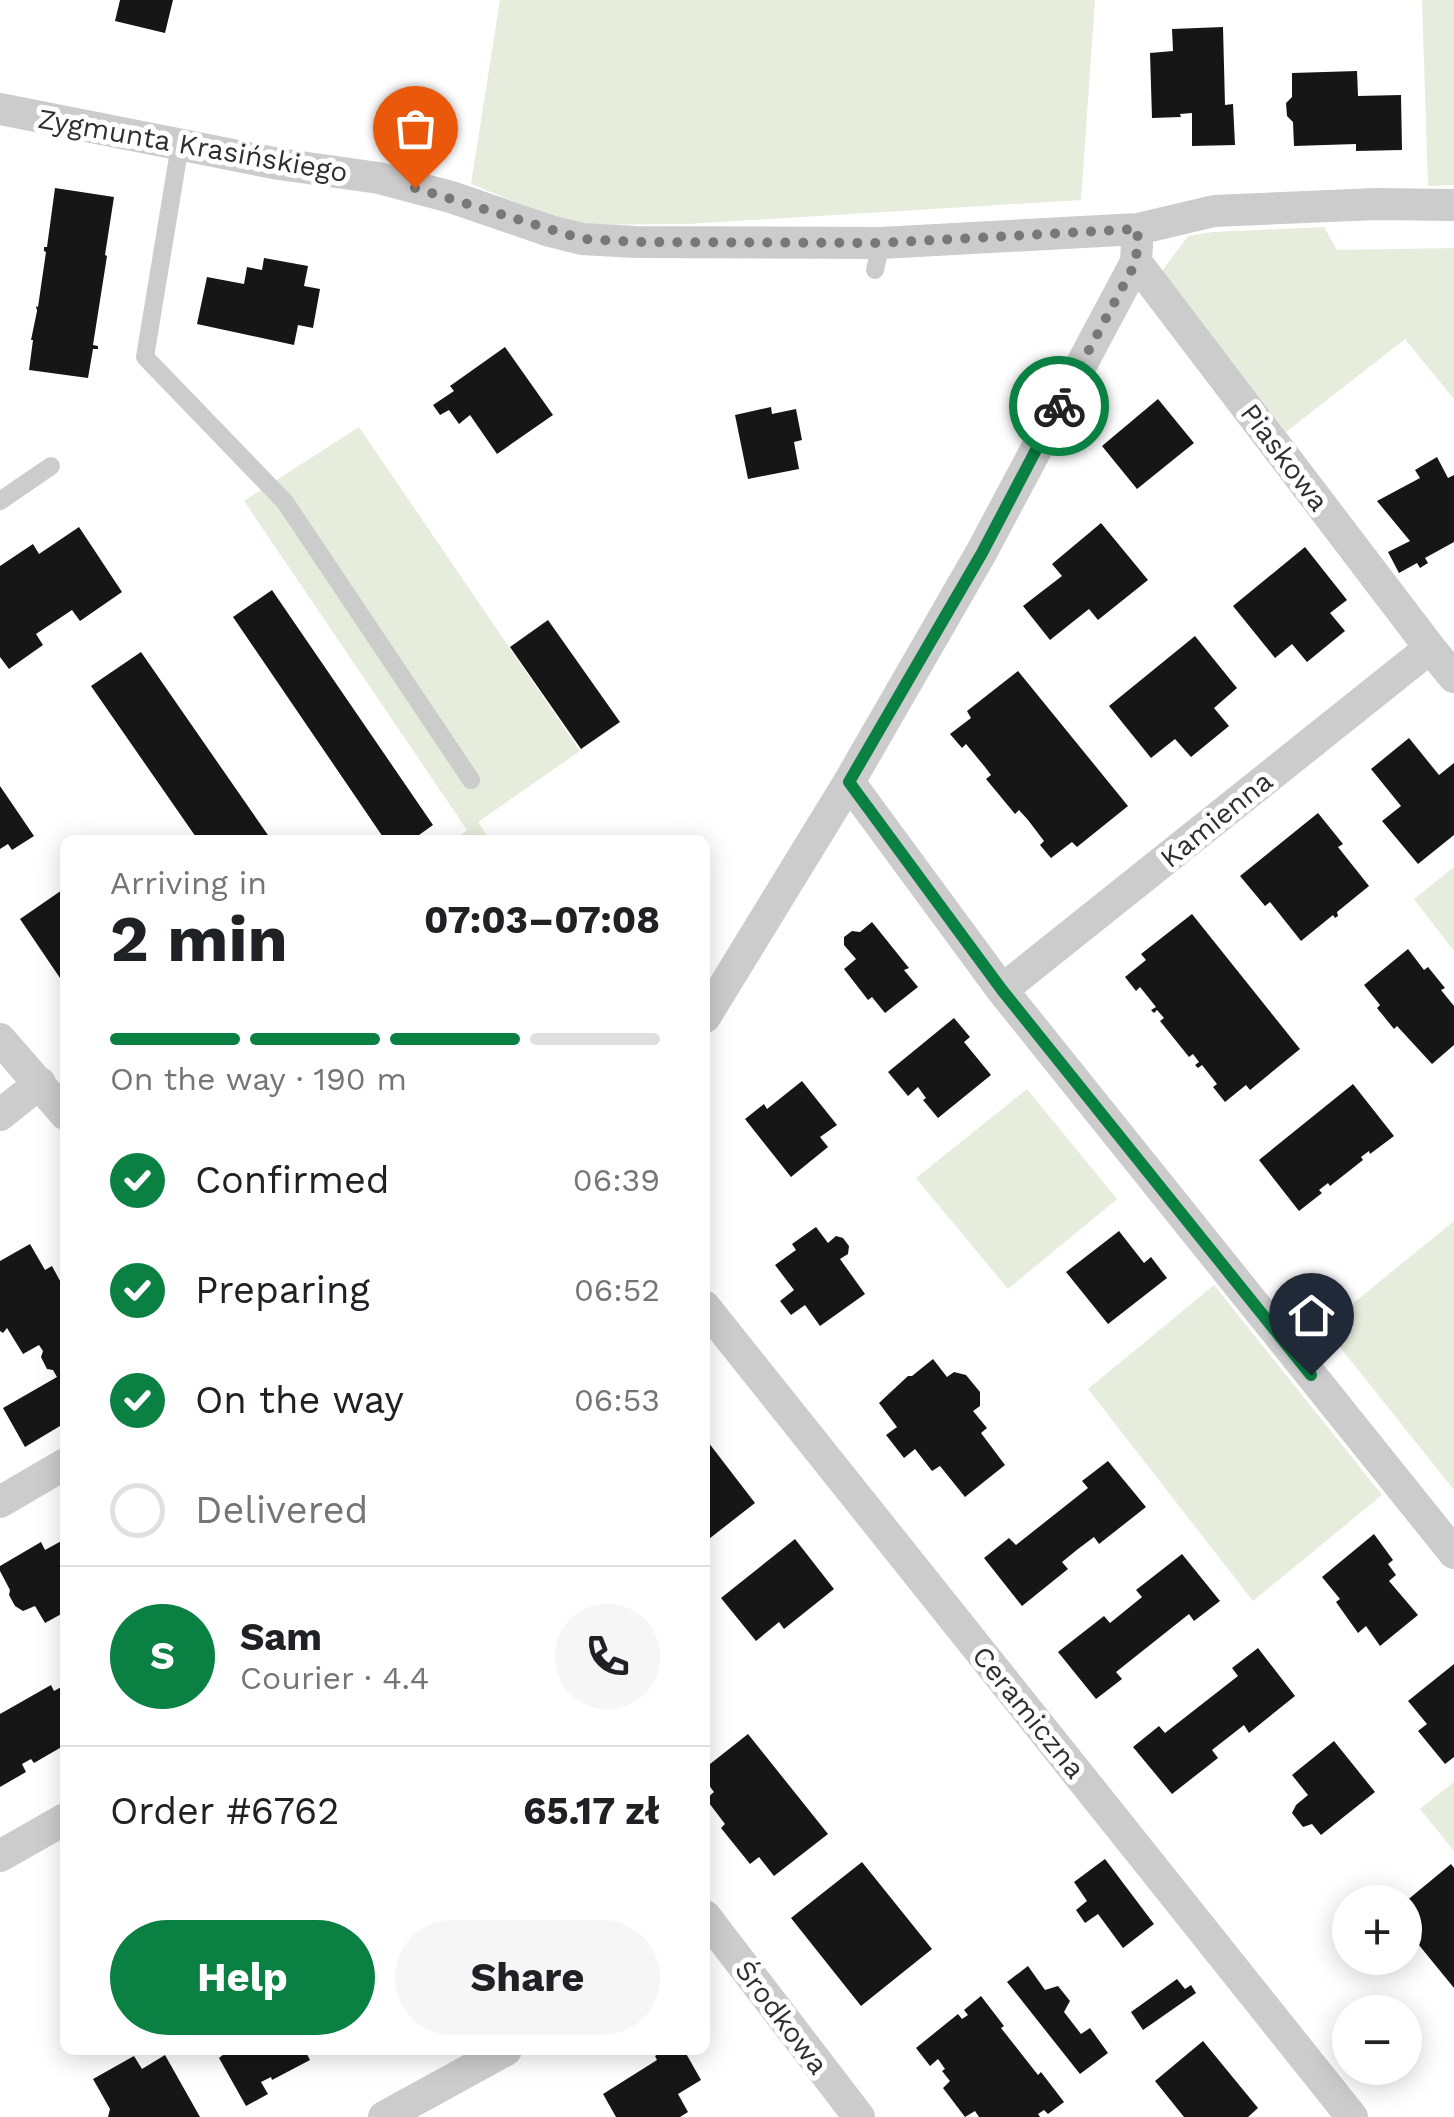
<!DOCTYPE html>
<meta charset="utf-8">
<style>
:root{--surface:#fff;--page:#f6f6f6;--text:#202124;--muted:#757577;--line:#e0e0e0;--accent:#0b8043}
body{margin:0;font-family:"Work Sans",sans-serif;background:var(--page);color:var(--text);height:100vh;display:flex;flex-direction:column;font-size:38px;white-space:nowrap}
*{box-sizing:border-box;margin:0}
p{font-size:32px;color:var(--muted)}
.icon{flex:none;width:55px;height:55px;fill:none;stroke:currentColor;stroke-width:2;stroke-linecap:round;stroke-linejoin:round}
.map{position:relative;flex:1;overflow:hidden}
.details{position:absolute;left:60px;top:835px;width:650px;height:1220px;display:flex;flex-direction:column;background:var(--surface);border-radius:15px;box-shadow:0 5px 25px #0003}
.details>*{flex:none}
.buttons{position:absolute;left:1332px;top:1885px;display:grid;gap:20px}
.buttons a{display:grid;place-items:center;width:90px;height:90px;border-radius:50%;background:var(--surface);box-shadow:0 5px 25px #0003;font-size:50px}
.pin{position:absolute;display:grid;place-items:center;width:85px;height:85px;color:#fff;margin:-102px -42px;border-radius:50% 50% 50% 0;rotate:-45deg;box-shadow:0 0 10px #0007}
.pin .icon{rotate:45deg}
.courier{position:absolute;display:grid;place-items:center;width:100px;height:100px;margin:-50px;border:8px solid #0b8043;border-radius:50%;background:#fff;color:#222;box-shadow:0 2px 12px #0007}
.headline em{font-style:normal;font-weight:700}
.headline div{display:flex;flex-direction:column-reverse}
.headline{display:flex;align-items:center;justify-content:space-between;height:170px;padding:0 50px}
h1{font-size:65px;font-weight:700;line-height:75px}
.bar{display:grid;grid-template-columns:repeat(4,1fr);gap:15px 10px;align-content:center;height:120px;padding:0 50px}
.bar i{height:12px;border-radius:8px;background:var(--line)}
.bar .on{background:var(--accent)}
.bar p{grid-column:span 4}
.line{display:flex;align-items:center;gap:25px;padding:0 50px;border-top:2px solid var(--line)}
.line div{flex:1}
.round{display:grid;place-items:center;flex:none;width:105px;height:105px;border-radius:52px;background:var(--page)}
ol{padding:0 50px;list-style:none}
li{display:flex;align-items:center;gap:30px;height:110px}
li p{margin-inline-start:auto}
li .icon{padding:10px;border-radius:50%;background:var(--accent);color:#fff;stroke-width:4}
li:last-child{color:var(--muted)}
li i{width:55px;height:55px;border:5px solid var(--line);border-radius:50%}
.action{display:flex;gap:20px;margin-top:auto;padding:20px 50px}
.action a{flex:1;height:115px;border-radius:60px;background:var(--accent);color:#fff;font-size:40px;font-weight:700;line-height:115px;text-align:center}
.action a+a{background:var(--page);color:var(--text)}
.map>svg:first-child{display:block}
.green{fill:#e6eddc}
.building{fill:#161616}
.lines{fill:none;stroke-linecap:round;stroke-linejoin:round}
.lane{stroke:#ccc;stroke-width:18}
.street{stroke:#ccc;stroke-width:32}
.done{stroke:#787878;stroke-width:10;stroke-dasharray:0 18}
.route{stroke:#0b8043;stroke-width:12}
.labels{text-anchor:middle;stroke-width:10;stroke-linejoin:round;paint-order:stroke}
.street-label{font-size:28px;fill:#2f2f2f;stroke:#fff}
</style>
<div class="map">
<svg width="1454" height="2117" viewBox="0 0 1454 2117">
<rect width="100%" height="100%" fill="#fff"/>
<path class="green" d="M 500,0 L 1095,0 L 1081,200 L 688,224 L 572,225 L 471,184 Z
M 1422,0 L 1454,0 L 1454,185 L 1428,186 Z
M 1324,227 L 1337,250 L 1454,248 L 1454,399 L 1405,339 L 1286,432 L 1162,271 L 1188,236 L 1213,232 Z
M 359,427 L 580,751 L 478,822 L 490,840 L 455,840 L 467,830 L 244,501 Z
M 1454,867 L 1454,951 L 1414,899 Z
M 1027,1089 L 1117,1199 L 1008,1289 L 916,1178 Z
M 1454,1221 L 1454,1490 L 1324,1327 Z
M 1214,1285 L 1382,1495 L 1253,1601 L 1088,1389 Z
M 1454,1782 L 1454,1851 L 1420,1809 Z"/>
<path class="building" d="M 120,0 L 173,0 L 165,33 L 115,21 Z
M 1223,27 L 1225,105 L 1233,104 L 1235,145 L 1192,146 L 1192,113 L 1180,114 L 1181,117 L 1152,118 L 1150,53 L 1173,51 L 1172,29 Z
M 1357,71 L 1358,96 L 1401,95 L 1402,150 L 1356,151 L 1356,144 L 1294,146 L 1293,122 L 1287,116 L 1286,103 L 1292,97 L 1292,73 Z
M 55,188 L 114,197 L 105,255 L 107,256 L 93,345 L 98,346 L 98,349 L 93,349 L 88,378 L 29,370 L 33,340 L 31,340 L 37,311 L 36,306 L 38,307 L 46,252 L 44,251 L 44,247 L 47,247 Z
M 264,258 L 308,266 L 304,286 L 320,289 L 313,328 L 298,325 L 294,345 L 197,324 L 207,277 L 244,284 L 247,267 L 262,270 Z
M 505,347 L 553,415 L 497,454 L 470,415 L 459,424 L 449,410 L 440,415 L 433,405 L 454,391 L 450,386 Z
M 1158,399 L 1194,443 L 1137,489 L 1102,446 Z
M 771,407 L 772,414 L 796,409 L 802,440 L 794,442 L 799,469 L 748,479 L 735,415 Z
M 1437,457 L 1448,478 L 1454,475 L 1454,542 L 1425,558 L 1428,563 L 1420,568 L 1417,563 L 1399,573 L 1388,552 L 1410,541 L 1377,501 L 1420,478 L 1415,470 Z
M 1101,523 L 1148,580 L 1098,620 L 1089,609 L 1050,640 L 1023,606 L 1062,576 L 1052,564 Z
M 79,527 L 122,592 L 80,621 L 72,610 L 36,634 L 43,645 L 9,669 L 0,657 L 0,566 L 33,544 L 39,554 Z
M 1305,547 L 1347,600 L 1330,613 L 1345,631 L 1307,662 L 1292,644 L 1275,658 L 1233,606 Z
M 272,590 L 433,825 L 412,840 L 385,840 L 233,617 Z
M 548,620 L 620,722 L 581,749 L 510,647 Z
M 1195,636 L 1237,688 L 1214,708 L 1229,726 L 1191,757 L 1175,739 L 1151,758 L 1109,706 Z
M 141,652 L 270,838 L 267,840 L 198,840 L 91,686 Z
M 1018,671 L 1128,806 L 1077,847 L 1072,842 L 1051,858 L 1040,845 L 1044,841 L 1028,820 L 1019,810 L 1015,814 L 986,779 L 991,775 L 985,767 L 966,744 L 962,748 L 950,734 L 971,718 L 967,711 Z
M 1409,738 L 1439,775 L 1454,763 L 1454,835 L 1418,864 L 1382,821 L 1401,806 L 1371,769 Z
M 0,786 L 34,836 L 12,850 L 8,844 L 0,849 Z
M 1318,813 L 1343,844 L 1338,847 L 1369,886 L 1337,912 L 1338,916 L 1335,918 L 1333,915 L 1301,941 L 1270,902 L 1265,906 L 1240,876 Z
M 65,888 L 65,979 L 62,981 L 20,919 Z
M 1192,914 L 1300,1049 L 1250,1090 L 1246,1085 L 1225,1102 L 1213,1087 L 1217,1084 L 1202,1065 L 1198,1068 L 1195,1065 L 1199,1062 L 1193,1054 L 1189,1057 L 1160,1021 L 1164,1018 L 1157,1010 L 1154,1013 L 1151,1010 L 1156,1007 L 1140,987 L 1136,991 L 1125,977 L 1146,960 L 1141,954 Z
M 872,922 L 909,968 L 904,970 L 918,987 L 885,1013 L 872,997 L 868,1000 L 844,969 L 856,959 L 844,945 L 844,937 L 852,931 L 860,932 Z
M 1408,949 L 1424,970 L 1428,967 L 1445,988 L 1441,990 L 1454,1006 L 1454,1045 L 1432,1064 L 1397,1026 L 1394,1029 L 1377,1008 L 1380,1005 L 1364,985 Z
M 954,1018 L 970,1037 L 964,1042 L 991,1075 L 938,1118 L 923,1100 L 926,1098 L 918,1087 L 908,1096 L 888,1072 Z
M 802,1081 L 837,1125 L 820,1137 L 828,1147 L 791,1177 L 745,1119 L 764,1104 L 767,1109 Z
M 1353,1084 L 1394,1136 L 1370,1154 L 1369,1151 L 1361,1157 L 1363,1160 L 1330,1186 L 1328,1183 L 1319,1190 L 1322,1193 L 1299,1211 L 1259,1160 Z
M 816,1227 L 828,1243 L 836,1236 L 843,1238 L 849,1246 L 848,1254 L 840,1259 L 865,1294 L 820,1326 L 805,1305 L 791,1315 L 780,1301 L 794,1290 L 775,1265 L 796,1250 L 792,1244 Z
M 1119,1231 L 1144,1263 L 1151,1257 L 1167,1278 L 1108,1324 L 1066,1272 Z
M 30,1244 L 45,1270 L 52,1266 L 65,1290 L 65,1295 L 61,1298 L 65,1305 L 65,1331 L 60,1333 L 65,1339 L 65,1423 L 25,1447 L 3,1408 L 57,1377 L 53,1370 L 47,1369 L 41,1357 L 43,1351 L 39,1345 L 23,1354 L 7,1328 L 3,1333 L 0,1331 L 0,1261 Z
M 933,1359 L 947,1377 L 954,1372 L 966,1375 L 980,1392 L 980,1406 L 973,1411 L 987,1428 L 981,1433 L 1005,1465 L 965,1497 L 940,1466 L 932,1471 L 915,1449 L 904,1458 L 886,1435 L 897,1427 L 879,1403 L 908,1376 L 912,1376 Z
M 705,1438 L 755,1503 L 705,1542 Z
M 1108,1461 L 1146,1507 L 1099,1544 L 1094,1537 L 1078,1549 L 1062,1562 L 1068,1569 L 1022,1606 L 984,1558 L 1009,1538 L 1016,1545 L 1088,1488 L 1082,1481 Z
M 1374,1534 L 1393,1560 L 1388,1564 L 1396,1575 L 1389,1581 L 1418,1615 L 1380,1646 L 1366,1626 L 1358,1633 L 1336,1602 L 1340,1599 L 1322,1577 Z
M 65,1539 L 65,1612 L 45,1623 L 35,1606 L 23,1611 L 15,1606 L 9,1595 L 10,1590 L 0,1571 L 0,1566 L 41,1542 L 45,1550 Z
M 795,1539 L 834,1589 L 784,1629 L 779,1622 L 756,1641 L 721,1598 Z
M 1182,1554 L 1220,1601 L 1194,1621 L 1189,1614 L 1116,1672 L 1122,1679 L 1096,1699 L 1058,1652 L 1104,1616 L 1110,1623 L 1142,1597 L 1136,1590 Z
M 1258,1648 L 1295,1696 L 1249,1733 L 1244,1725 L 1212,1750 L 1218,1758 L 1172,1794 L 1133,1747 L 1159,1726 L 1165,1733 L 1238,1676 L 1232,1668 Z
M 1454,1664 L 1454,1757 L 1445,1764 L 1418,1731 L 1427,1724 L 1408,1701 Z
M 51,1685 L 54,1691 L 65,1685 L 65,1745 L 34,1763 L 31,1759 L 22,1764 L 26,1772 L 0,1787 L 0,1714 Z
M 748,1734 L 828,1834 L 774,1876 L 759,1857 L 750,1864 L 721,1828 L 725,1824 L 706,1799 L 714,1792 L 705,1780 L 705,1768 Z
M 1334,1741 L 1375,1792 L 1321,1835 L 1312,1824 L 1303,1827 L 1292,1813 L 1296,1805 L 1308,1795 L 1292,1775 Z
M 1105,1859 L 1154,1924 L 1123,1948 L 1098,1914 L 1085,1923 L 1076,1910 L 1087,1901 L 1074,1882 Z
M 862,1862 L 932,1949 L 861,2006 L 791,1918 Z
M 1451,1864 L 1454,1868 L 1454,1988 L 1405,1928 L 1405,1902 Z
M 1028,1966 L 1045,1990 L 1058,1986 L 1070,2001 L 1064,2012 L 1081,2034 L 1090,2028 L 1108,2053 L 1080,2074 L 1007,1982 Z
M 1177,1979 L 1185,1989 L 1191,1985 L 1196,1993 L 1143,2030 L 1131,2012 Z
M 981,1996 L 1004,2026 L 1001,2028 L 1038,2075 L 1041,2072 L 1064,2102 L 1048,2114 L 1044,2110 L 1038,2114 L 1040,2117 L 979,2117 L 975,2111 L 965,2117 L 943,2088 L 950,2081 L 942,2071 L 945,2069 L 938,2059 L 930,2066 L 916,2048 L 958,2014 L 962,2019 L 968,2015 L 964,2010 Z
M 1203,2041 L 1258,2108 L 1248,2117 L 1184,2117 L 1155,2081 Z
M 222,2050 L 305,2050 L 310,2060 L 272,2080 L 271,2077 L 261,2082 L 268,2094 L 246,2106 L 219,2058 L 224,2054 Z
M 665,2050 L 684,2050 L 701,2080 L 678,2094 L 688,2112 L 680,2117 L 616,2117 L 603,2094 L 657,2060 L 655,2056 Z
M 165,2055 L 200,2117 L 108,2117 L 110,2109 L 93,2079 L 134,2056 L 142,2069 Z"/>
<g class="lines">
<path class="lane" d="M 180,145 L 145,357 L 285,502 L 471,780
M 875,270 L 881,243
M 0,501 L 51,466"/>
<path class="street" d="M 0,109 L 279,164 L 379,178 L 451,197 L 550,231 L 582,239 L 635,242 L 881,243 L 1138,229 L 1214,211 L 1376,204 L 1454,205
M 1137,244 L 1136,262 L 1430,648 L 1454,677
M 849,782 L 1002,990 L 1454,1553
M 1002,990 L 1430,648
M 705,1017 L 849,782 L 981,553 L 1136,262
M 0,1039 L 65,1114
M 0,1115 L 40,1083
M 705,1307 L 1352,2117
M 0,1502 L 65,1464
M 0,1856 L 65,1819
M 705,1916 L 859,2117
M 384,2117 L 506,2050"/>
</g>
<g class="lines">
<path class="done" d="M 415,188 L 582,239 L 636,242 L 881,243 L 1138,229 L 1136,262 L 1059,406"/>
<path class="route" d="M 1059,406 L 982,553 L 849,782 L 1002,990 L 1311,1375"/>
</g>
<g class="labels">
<g class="street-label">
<text transform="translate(193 145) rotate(10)" y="10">Zygmunta Krasińskiego</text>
<text transform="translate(1285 457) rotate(53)" y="10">Piaskowa</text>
<text transform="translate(1216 819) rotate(-39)" y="10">Kamienna</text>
<text transform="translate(1029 1712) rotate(51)" y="10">Ceramiczna</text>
<text transform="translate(782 2017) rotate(53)" y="10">Środkowa</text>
</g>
</g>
</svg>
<div class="buttons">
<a>+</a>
<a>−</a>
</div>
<div class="pin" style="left:415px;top:188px;background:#ea580c"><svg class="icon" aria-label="bag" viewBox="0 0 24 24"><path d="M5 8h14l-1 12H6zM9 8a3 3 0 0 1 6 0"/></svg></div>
<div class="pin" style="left:1311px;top:1375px;background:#1f2937"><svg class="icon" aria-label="home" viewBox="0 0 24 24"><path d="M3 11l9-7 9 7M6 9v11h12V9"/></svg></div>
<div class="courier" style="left:1059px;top:406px"><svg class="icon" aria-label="bike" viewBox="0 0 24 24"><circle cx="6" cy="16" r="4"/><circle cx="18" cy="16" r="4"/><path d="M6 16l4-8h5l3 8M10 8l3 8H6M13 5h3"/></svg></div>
<section class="details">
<div class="headline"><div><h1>2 min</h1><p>Arriving in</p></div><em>07:03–07:08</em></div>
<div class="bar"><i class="on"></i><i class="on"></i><i class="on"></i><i></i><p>On the way · 190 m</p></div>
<ol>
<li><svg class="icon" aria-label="check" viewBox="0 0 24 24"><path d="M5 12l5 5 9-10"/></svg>Confirmed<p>06:39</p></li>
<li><svg class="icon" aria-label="check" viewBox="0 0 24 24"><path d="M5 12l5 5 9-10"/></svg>Preparing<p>06:52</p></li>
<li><svg class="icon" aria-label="check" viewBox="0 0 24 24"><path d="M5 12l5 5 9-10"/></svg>On the way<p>06:53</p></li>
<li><i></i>Delivered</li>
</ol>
<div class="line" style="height:180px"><b class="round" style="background:var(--accent);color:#fff">S</b><div><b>Sam</b><p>Courier · 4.4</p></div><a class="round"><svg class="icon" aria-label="phone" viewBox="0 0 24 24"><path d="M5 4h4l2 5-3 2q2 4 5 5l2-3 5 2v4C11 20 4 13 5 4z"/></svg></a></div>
<div class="line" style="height:130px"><div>Order #6762</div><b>65.17 zł</b></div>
<div class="action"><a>Help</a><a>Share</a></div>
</section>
</div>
